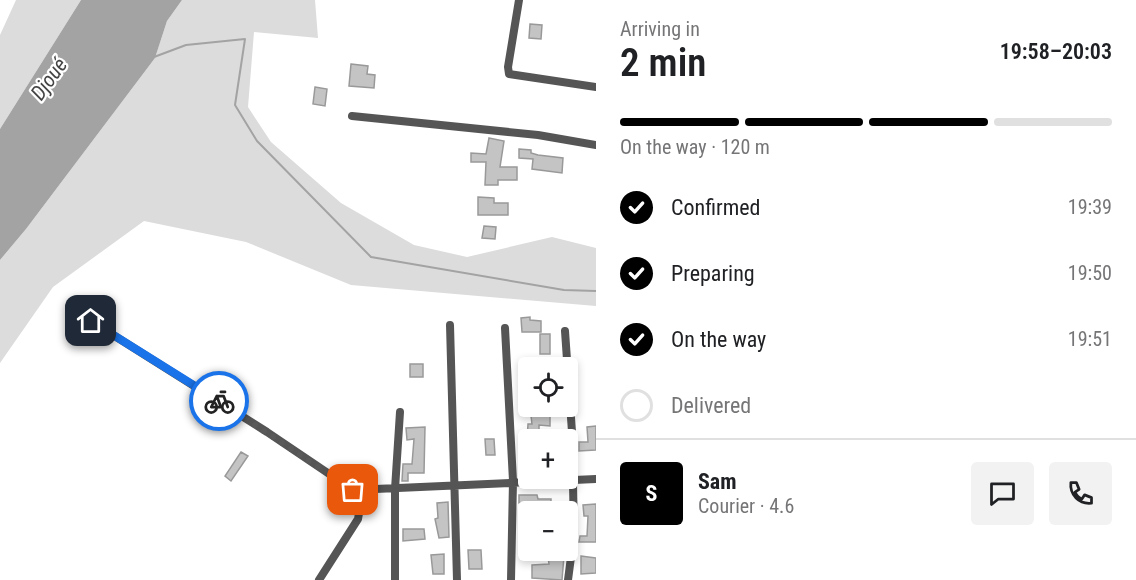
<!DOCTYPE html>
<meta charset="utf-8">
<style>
:root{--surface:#fff;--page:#f2f2f2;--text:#202124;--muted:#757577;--line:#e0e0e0;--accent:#000}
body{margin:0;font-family:"Roboto Condensed",sans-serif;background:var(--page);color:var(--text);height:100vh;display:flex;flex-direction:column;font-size:22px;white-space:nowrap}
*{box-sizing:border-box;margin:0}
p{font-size:20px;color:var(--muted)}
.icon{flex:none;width:33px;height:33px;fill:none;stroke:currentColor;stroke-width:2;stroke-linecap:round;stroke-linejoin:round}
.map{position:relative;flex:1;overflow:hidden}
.panel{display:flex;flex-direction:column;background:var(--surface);width:540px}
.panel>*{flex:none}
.buttons{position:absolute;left:518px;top:357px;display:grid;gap:12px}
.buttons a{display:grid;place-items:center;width:60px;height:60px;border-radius:6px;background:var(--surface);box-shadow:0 3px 9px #0003;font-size:30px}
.pin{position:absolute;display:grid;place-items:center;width:51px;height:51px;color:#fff;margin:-26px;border-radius:12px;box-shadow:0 3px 9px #0006}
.courier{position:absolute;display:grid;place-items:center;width:60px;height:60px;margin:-30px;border:4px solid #1a73e8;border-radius:50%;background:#fff;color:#222;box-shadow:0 2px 8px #0007}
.overview em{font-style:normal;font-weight:600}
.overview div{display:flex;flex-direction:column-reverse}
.overview{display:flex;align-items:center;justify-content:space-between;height:102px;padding:0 24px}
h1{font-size:39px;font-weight:600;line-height:45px}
.bar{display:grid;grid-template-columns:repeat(4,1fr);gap:9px 6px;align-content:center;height:72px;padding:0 24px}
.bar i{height:8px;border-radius:4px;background:var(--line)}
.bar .on{background:var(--accent)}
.bar p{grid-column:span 4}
.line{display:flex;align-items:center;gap:15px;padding:0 24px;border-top:2px solid var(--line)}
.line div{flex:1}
.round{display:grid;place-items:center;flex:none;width:63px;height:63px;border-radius:6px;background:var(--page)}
ol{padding:0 24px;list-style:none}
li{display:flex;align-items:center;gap:18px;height:66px}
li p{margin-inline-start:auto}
li .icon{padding:6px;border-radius:50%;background:var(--accent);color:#fff;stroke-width:4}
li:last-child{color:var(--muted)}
li i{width:33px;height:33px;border:3px solid var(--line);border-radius:50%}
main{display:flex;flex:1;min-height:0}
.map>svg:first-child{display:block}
.green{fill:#dcdcdc}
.water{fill:#a3a3a3}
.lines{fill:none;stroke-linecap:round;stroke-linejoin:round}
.stream{stroke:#a3a3a3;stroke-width:2}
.building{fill:#c4c4c4;stroke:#999;stroke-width:1.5}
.street{stroke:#555;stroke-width:8}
.done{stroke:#595959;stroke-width:6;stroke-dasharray:0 10.8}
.route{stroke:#1a73e8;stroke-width:8}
.labels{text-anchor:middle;stroke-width:4.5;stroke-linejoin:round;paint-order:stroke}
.water-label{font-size:21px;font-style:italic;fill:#444;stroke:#fff}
</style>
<main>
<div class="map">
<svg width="596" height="580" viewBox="0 0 596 580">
<rect width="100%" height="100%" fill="#fff"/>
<path class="green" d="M 16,0 L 81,0 L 0,129 L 0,35 Z
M 182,0 L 315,0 L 318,38 L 254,32 L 248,107 L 271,142 L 341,203 L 414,245 L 467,257 L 552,237 L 596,248 L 596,306 L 351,285 L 246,242 L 144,221 L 53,287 L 0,363 L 0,260 L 26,229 L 155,58 L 167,21 Z"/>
<path class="water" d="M 81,0 L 182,0 L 167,21 L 155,58 L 26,229 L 0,260 L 0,129 Z"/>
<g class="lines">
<path class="stream" d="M 154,57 L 186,45 L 245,39 L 235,105 L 257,141 L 371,257 L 564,290 L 596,291"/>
</g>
<path class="building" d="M 530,24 L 542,25 L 541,39 L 529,38 Z
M 351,64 L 368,66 L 367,74 L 375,75 L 374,88 L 349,86 Z
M 315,87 L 327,89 L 325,106 L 313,104 Z
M 489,138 L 504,141 L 500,167 L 517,167 L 517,180 L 498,180 L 498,185 L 485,185 L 486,162 L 471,162 L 471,153 L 486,154 Z
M 519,149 L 531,150 L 531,153 L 538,155 L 563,158 L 562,173 L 532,169 L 533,159 L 519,158 Z
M 478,197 L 494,198 L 494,203 L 508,203 L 508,215 L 478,215 Z
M 484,226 L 496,227 L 495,239 L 482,238 Z
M 530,317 L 530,320 L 541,321 L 541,332 L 522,332 L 521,318 Z
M 540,334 L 550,334 L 550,354 L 540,354 Z
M 410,364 L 423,364 L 423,377 L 410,377 Z
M 542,415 L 550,415 L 550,426 L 539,425 L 539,440 L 527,440 L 528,424 L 532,424 L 531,416 Z
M 596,426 L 596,450 L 579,451 L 579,442 L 588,442 L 587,427 Z
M 425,427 L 424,473 L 408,473 L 408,481 L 402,481 L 403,464 L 412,464 L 414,439 L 407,440 L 406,428 Z
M 485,439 L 494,439 L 495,455 L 486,455 Z
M 241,452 L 248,456 L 231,481 L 225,476 Z
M 519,495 L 537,495 L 538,499 L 551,499 L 551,510 L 534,511 L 534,502 L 519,503 Z
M 448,502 L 449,537 L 439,538 L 435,519 L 438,518 L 437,503 Z
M 596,504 L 596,542 L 579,542 L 580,536 L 587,536 L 588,516 L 584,516 L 583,505 Z
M 403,529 L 424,529 L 425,539 L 403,541 Z
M 468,550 L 481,550 L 482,569 L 469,569 Z
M 444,554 L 444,574 L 433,574 L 431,555 Z
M 564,556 L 562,580 L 532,578 L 532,565 L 549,564 L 548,557 Z
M 581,556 L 596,558 L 596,573 L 581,574 Z"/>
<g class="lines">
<path class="street" d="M 519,0 L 508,67 L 509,74 L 596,87
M 352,116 L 538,135 L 596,145
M 91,321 L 267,432 L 353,490 L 596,479
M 450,325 L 457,580
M 505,328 L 513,481 L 511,580
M 565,331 L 572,432 L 574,534 L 568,580
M 319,580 L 358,519 L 361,502 L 359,489
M 395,580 L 395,489 L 400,412"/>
</g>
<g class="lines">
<path class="done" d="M 219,401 L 353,490"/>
<path class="route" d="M 91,321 L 219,401"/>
</g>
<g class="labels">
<g class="water-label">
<text transform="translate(49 79) rotate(-54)" y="7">Djoué</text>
</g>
</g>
</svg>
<div class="buttons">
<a><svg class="icon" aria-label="locate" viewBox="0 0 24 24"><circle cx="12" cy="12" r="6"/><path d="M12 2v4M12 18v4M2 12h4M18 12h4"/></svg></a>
<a>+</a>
<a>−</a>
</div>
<div class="pin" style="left:353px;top:490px;background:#ea580c"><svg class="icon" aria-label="bag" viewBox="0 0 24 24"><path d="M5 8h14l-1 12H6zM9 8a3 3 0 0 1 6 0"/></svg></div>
<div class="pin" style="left:91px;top:321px;background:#1f2937"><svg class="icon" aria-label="home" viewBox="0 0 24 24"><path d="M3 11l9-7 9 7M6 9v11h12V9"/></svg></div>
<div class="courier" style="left:219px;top:401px"><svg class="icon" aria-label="bike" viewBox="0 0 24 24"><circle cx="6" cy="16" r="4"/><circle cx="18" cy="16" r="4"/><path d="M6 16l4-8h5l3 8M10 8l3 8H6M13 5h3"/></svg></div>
</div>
<section class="panel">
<div class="overview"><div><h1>2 min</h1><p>Arriving in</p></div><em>19:58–20:03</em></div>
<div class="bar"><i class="on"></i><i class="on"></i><i class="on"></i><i></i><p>On the way · 120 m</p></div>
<ol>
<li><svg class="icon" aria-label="check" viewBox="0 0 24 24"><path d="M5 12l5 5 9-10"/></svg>Confirmed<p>19:39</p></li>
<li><svg class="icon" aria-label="check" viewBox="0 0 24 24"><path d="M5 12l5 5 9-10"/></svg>Preparing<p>19:50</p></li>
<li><svg class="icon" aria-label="check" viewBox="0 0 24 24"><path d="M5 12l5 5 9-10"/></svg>On the way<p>19:51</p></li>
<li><i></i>Delivered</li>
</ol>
<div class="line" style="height:108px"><b class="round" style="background:var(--accent);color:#fff">S</b><div><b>Sam</b><p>Courier · 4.6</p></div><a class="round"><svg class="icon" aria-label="chat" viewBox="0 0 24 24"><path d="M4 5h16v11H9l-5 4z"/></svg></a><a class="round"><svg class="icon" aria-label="phone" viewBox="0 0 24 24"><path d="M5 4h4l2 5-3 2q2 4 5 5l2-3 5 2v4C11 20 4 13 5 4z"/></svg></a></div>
</section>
</main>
